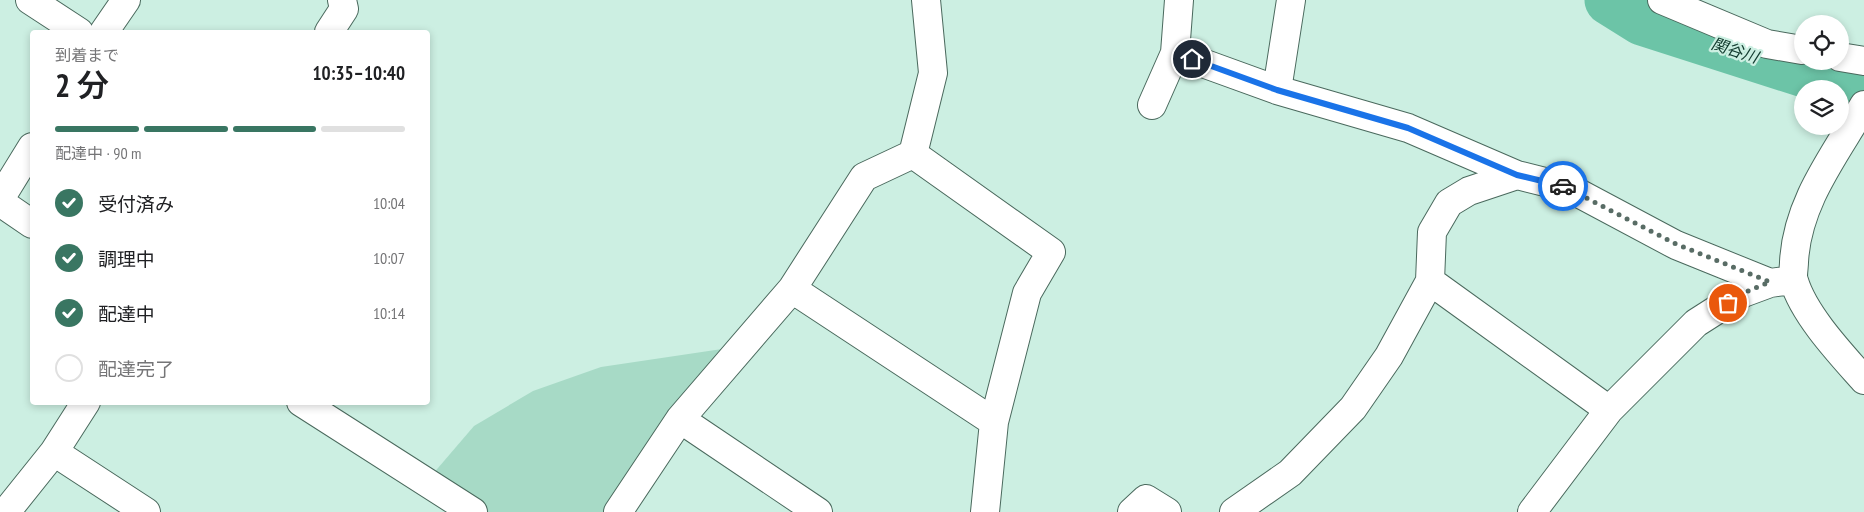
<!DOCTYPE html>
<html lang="ja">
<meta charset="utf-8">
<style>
:root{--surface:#fff;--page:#f6f6f6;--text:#202124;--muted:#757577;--line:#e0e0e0;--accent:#397662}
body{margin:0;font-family:"PT Sans Narrow","Noto Sans JP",sans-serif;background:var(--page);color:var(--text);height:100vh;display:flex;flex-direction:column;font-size:19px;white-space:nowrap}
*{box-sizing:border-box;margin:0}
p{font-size:16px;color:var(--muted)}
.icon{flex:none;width:28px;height:28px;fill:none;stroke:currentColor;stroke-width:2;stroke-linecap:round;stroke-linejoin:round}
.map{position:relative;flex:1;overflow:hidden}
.panel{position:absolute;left:30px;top:30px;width:400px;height:375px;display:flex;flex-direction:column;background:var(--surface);border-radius:5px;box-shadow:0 2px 8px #0003}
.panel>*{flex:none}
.fabs{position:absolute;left:1794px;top:15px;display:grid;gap:10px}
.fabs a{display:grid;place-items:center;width:55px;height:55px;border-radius:50%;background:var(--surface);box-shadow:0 2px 8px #0003;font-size:25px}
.pin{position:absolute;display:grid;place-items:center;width:42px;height:42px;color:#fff;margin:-21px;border:2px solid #fff;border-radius:50%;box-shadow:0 1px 5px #0007}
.courier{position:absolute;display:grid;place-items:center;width:50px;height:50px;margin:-25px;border:4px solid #1a73e8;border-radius:50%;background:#fff;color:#222;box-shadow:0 1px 6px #0007}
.head em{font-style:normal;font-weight:600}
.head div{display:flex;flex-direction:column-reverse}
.head{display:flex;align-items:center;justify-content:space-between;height:85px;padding:0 25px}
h1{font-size:32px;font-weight:600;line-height:38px}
.bar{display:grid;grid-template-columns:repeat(4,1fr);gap:8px 5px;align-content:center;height:60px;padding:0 25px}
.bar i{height:6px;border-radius:4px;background:var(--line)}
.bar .current{background:var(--accent)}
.bar p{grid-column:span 4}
ol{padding:0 25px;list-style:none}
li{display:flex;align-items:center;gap:15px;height:55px}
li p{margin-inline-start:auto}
li .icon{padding:5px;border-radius:50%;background:var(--accent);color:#fff;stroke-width:4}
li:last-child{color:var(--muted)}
li i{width:28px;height:28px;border:2px solid var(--line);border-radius:50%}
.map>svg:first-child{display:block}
.green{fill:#a7dac6}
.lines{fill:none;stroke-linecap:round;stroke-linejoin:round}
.river{stroke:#6cc4a7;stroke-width:51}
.minor-casing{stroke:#4a695d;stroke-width:30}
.minor{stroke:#fff;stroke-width:28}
.done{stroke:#586c65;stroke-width:5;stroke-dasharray:0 9}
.route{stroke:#1a73e8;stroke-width:6}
.labels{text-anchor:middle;stroke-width:4.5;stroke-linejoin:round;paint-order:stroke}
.water-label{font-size:16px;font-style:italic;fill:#11392d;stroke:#ccefe2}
</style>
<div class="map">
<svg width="1864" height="512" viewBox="0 0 1864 512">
<rect width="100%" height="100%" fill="#ccefe2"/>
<path class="green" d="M 722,349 L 607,512 L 487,512 L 432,475 L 474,426 L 533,391 L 601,367 Z"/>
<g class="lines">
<path class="river" d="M 1610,0 L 1642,20 L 1864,91"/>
<defs>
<path id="minor" d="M 30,0 L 79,32
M 1662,0 L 1767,44 L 1802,50
M 104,32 L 126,0
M 329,32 L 344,9 L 342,0
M 1175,53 L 1277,90 L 1408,128 L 1517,175 L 1569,188 L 1676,245 L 1770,283
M 1840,57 L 1864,61
M 1277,90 L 1291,0
M 1152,105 L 1175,53 L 1179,0
M 1864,105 C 1835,155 1797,202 1794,262 C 1794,268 1792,276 1794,281 C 1804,315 1841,354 1864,380
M 913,154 L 1051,252 L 1027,293 L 994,422 L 985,512
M 913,154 L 933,73 L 926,0
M 0,199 L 32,147
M 0,202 L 32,224
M 1430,281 L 1609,410
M 792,289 L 994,422
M 301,402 L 473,512
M 680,419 L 818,512
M 54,452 L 146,512
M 6,512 L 54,452 L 86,402
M 618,512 L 680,419 L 792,289 L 864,177 L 913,154
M 1132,512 L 1146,499 L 1167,512
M 1234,512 L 1290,473 L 1353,408 L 1389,356 L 1430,281 L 1432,232 L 1449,203 L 1469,191 L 1517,175
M 1532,512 L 1609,410 L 1696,323 L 1743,293 L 1770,283 L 1793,280"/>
</defs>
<use href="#minor" class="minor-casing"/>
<use href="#minor" class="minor"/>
</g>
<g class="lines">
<path class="done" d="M 1563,186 L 1676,244 L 1770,282 L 1743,293 L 1728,303"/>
<path class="route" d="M 1192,59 L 1277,90 L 1408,128 L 1517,175 L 1563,186"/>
</g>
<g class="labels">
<g class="water-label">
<text transform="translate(1735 50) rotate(18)" y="6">関谷川</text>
</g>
</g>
</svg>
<div class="fabs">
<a><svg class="icon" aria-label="locate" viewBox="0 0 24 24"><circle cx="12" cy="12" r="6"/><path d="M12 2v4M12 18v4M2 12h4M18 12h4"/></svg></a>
<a><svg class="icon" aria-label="layers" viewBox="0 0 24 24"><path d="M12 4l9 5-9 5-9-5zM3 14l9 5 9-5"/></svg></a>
</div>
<div class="pin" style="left:1728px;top:303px;background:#ea580c"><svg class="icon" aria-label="bag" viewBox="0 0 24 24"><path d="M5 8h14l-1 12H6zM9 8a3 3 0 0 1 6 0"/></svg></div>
<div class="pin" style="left:1192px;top:59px;background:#1f2937"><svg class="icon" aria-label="home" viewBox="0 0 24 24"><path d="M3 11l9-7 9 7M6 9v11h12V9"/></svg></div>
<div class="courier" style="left:1563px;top:186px"><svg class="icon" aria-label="car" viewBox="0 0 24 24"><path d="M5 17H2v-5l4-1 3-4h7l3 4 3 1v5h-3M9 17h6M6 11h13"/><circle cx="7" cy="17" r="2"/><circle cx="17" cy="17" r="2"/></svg></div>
<section class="panel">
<div class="head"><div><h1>2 分</h1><p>到着まで</p></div><em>10:35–10:40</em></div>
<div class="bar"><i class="current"></i><i class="current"></i><i class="current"></i><i></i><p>配達中 · 90 m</p></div>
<ol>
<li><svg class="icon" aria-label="check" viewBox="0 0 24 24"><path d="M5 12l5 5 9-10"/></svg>受付済み<p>10:04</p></li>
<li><svg class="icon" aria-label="check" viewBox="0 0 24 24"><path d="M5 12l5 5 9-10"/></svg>調理中<p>10:07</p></li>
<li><svg class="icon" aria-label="check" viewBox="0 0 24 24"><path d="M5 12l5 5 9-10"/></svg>配達中<p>10:14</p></li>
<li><i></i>配達完了</li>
</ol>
</section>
</div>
